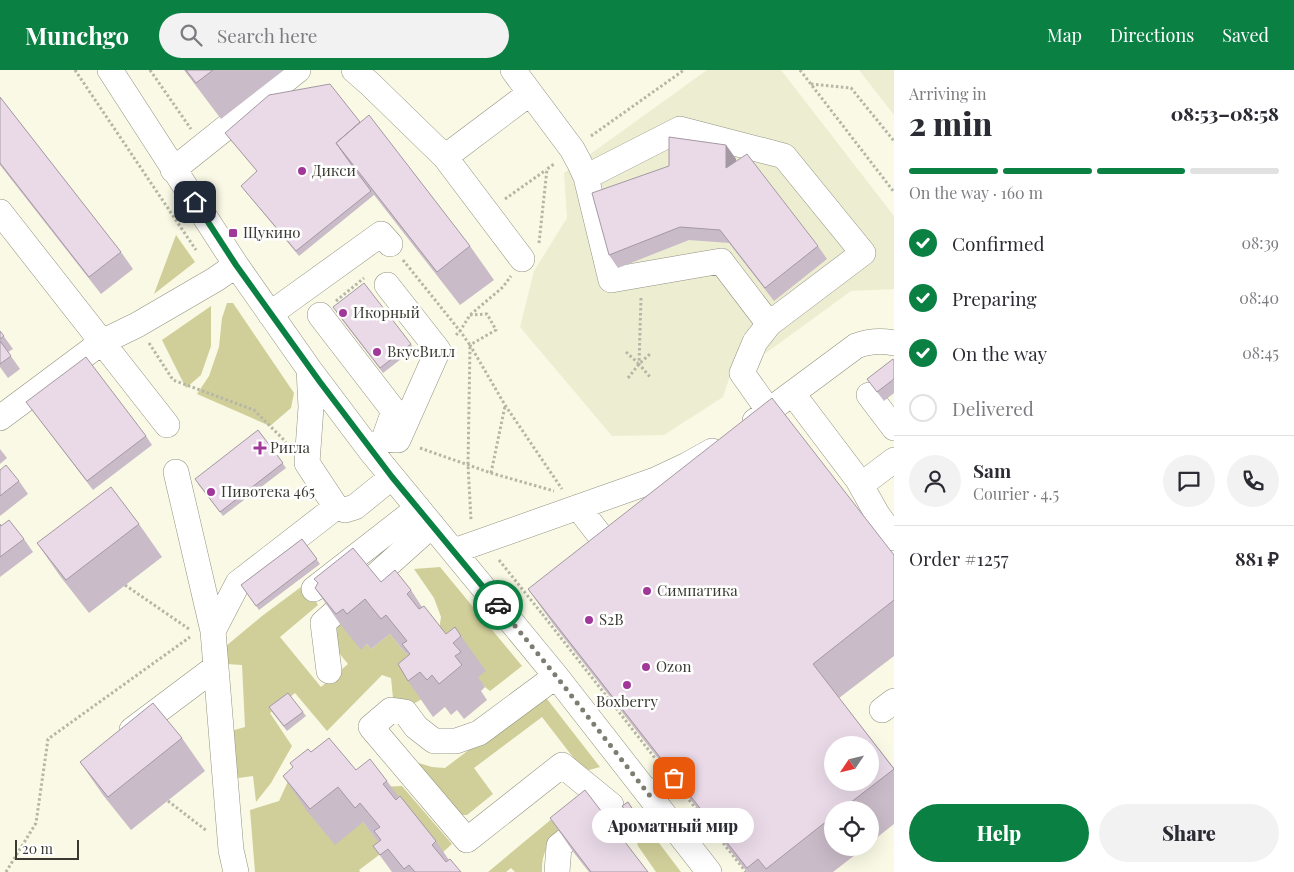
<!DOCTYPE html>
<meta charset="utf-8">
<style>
:root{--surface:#fff;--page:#f2f2f3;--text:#2b2b33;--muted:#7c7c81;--line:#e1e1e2;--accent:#0b8043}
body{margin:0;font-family:"Playfair Display",serif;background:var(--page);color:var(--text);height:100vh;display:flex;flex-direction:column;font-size:19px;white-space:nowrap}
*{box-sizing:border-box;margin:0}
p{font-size:16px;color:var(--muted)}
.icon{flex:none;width:28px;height:28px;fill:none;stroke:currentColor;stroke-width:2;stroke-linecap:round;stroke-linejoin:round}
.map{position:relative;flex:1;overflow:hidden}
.drawer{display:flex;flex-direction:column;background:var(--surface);width:400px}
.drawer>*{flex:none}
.needle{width:32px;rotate:235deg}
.fabs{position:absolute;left:824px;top:666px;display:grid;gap:10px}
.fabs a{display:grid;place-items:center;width:55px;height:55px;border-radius:50%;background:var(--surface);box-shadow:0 5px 20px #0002;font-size:25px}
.scale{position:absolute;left:15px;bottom:12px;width:64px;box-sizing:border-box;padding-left:5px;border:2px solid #3a3a32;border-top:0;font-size:14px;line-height:18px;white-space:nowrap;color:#3a3a32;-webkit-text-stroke:4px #fff;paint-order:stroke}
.pin{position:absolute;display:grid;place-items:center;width:42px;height:42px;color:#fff;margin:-21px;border-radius:10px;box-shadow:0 2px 8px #0006}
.courier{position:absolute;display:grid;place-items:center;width:50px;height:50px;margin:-25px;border:4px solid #0b8043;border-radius:50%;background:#fff;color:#222;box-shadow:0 1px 6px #0007}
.bubble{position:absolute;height:35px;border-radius:18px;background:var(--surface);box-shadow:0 5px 20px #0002;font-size:16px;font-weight:800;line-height:35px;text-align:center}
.overview em{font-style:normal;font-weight:800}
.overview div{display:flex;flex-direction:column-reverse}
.overview{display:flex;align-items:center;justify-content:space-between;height:85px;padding:0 15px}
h1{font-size:32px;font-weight:800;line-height:38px}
.bar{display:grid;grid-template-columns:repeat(4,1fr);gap:8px 5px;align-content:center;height:60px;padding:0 15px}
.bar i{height:6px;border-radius:4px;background:var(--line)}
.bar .active{background:var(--accent)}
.bar p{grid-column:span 4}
.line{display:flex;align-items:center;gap:12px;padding:0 15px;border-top:1px solid var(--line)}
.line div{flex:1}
.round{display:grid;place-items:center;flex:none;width:52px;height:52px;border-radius:26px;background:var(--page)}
ol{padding:0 15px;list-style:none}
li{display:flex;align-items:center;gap:15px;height:55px}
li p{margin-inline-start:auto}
li .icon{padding:5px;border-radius:50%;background:var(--accent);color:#fff;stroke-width:4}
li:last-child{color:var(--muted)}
li i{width:28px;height:28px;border:2px solid var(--line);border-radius:50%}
.cta{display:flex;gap:10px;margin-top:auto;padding:10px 15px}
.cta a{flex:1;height:58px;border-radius:30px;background:var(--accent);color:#fff;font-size:20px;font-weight:800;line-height:58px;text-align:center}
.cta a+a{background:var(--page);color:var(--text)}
header{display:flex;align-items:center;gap:30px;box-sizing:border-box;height:70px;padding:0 25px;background:var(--accent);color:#fff}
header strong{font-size:24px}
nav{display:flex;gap:28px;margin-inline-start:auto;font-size:18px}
.search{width:350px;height:45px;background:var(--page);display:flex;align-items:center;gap:12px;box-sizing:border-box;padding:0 18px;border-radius:28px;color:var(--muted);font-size:19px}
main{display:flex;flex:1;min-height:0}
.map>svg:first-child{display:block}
.built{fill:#ededd2}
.green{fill:#d0cf9a}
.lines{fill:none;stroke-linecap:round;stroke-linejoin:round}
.minor-casing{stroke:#929280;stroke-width:26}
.path{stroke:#b6b6a6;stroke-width:3;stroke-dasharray:2.5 2.5;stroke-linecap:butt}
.minor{stroke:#fff;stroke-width:25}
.wall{fill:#c9bbc8}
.shaded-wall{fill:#a499a2}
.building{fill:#eadae8;stroke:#a499a2;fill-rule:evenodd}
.done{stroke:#7d7d71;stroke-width:5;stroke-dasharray:0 9}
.route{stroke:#0b8043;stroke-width:6}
.poi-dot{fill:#a03799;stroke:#fff;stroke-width:2}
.labels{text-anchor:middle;stroke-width:5;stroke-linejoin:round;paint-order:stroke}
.poi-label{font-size:15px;fill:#3a3a32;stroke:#fff;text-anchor:start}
</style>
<header>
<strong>Munchgo</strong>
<div class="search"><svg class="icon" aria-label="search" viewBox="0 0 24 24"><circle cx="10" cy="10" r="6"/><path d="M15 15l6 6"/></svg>Search here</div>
<nav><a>Map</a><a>Directions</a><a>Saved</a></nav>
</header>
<main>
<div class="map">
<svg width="894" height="802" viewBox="0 0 894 802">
<rect width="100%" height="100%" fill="#f9f9e5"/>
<path class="built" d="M 707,0 L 781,0 L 894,146 L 894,219 L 851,221 L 766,283 L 744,263 L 723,327 L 664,365 L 612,366 L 520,257 L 534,201 L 567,148 L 564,103 Z
M 859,0 L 894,0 L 894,45 Z"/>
<path class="green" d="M 176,165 L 195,192 L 154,224 Z
M 227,233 L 233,233 L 294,323 L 291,338 L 270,356 L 197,324 L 209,306 L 219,277 L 222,248 Z
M 211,236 L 211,276 L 201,305 L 186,318 L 162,270 Z
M 440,497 L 522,596 L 490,621 L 485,617 L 478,608 L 438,567 L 441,547 L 434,528 L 414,499 Z
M 305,514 L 318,535 L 280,567 L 321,617 L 348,594 L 321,561 L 335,546 L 361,579 L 367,574 L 371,579 L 390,564 L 406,584 L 411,580 L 422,629 L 415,633 L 393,628 L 391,608 L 382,605 L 327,661 L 295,623 L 270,643 L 292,676 L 271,713 L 256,732 L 253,706 L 238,708 L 234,702 L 231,661 L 245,657 L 242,595 L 227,594 L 226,576 L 262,546 Z
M 540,620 L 600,697 L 589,700 L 579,695 L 542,647 L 474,698 L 493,724 L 467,745 L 458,745 L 412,691 L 432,697 L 445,698 L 531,633 Z
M 291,705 L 363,752 L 379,773 L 391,776 L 359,800 L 360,802 L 255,802 L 250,740 L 279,731 Z
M 402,716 L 452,774 L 442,783 L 377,717 Z
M 577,728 L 587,740 C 564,758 541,769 542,802 L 515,802 L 511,798 L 506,802 L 488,802 Z
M 637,744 L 681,802 L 656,802 L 638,776 L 631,748 Z"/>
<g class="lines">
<defs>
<path id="minor" d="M 110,0 L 236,195 L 309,299 L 370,380 L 556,606 L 709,802
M 354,0 L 370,14 L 445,87 L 522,189
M 513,0 L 572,79 L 579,92 L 586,107 L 611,210 L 721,191 L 769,254
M 445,87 L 530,23
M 173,100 L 298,0
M 586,107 L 680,59 L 784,86 L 863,183 L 769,254 L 755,272 L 742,303 L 769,341
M 0,142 L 167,355
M 270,244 L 381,164 L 390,174
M 320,245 L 394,341 L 384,369
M 309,299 L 311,337 L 307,393 L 336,437 L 345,440 L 355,437 L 392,407
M 793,324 L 858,410 L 877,444 L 894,468
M 869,325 L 894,358
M 0,348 L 102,272 L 137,255 L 216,209 L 236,195
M 755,351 L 856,276 C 869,271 880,270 894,273
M 370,380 L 384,369 L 398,370 L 438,280 L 387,215
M 176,402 L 213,561 L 231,780 L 236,802
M 861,415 L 894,390
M 578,437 L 619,490
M 454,481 L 655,410 L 687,395 L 712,381
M 314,519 L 418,438
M 213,561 L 238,513 L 336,437
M 329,601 L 323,553 L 432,455
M 556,606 L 479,663 L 456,671 L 434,671 L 416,657 L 405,642 L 391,640 L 371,657 L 467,770 L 562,695 L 611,735
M 882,640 L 894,631
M 132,660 L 216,597
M 650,726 L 674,708
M 557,802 L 559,776 L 593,749"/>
</defs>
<use href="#minor" class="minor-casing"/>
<path class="path" d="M 75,0 L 196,180
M 150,0 L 191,59
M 800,0 L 894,122
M 811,14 L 851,18 L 894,71
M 591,66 L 684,0
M 505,129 L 546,100
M 539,173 L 547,99 L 554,94
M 403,190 L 460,261 L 470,275 L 468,395 L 471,450
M 641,228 L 639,294 L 650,307
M 336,231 L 364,208
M 470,245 L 487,244 L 496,260 L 470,275 L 505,335 L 562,419
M 456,265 L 460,261 L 470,245 L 503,217 L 511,206
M 149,273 L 173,310 L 254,340 L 286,372
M 626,282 L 638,293
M 628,308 L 639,294 L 650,284
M 420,378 L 491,403 L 554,421
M 491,403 L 505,336
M 499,490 L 543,545
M 125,515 L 189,559
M 548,541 L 543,545 L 658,692
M 686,726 L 746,802
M 168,731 L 207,761
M 6,802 L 36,753 L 48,669 L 190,567"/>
<use href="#minor" class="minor"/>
</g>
<path class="wall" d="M 184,0 L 284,0 L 221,49 Z
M 0,27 L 121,182 L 133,199 L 101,224 L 0,95 Z
M 360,52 L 470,176 L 494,210 L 460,235 L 371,121 L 374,125 L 299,186 L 241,116 L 257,101 L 225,63 Z
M 726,75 L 736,89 L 736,92 L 818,176 L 827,189 L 774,231 L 729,173 L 689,170 L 618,198 L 609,185 Z
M 336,242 L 411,274 L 414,279 L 383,303 Z
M 0,261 L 13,279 L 8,282 L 20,299 L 8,308 L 0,297 Z
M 894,291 L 894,323 L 884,331 L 867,309 Z
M 26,332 L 146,366 L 152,375 L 93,420 Z
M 258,360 L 286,398 L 223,446 L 198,414 Z
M 0,379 L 7,388 L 0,394 Z
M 0,400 L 19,411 L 28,424 L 0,446 Z
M 0,454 L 1,456 L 24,469 L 33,482 L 0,507 Z
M 139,454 L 162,487 L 89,543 L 60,506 L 37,473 Z
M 302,469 L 320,494 L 259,540 L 241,515 Z
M 894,485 L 894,586 L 839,628 L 894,698 L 894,754 L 870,773 L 870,740 L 832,740 L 832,778 L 864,778 L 833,802 L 747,802 L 553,554 L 528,519 Z
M 381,512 L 411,520 L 422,537 L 446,564 L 461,566 L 486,601 L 478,607 L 485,617 L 481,621 L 487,630 L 464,649 L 457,640 L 451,645 L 445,637 L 433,647 L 408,611 L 409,585 L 408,583 L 406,584 L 390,564 L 371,579 L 367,574 L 361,580 L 340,554 L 315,518 Z
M 272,642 L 303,642 L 306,646 L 287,661 Z
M 182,668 L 205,701 L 131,760 L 103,725 L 80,692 Z
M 311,682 L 356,700 L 387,711 L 399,727 L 436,771 L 449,790 L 461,802 L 392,802 L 373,776 L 378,772 L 363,752 L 335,775 L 307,741 L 283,706 Z
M 628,732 L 637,744 L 631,748 L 622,736 Z
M 550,748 L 648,802 L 589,802 L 574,783 Z"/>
<path class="shaded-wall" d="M 726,75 L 736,89 L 735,111 L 726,98 Z"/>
<path class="building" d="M 186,0 L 213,0 L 196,13 Z
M 330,14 L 360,52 L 336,73 L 356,101 L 371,121 L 296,181 L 241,116 L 257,101 L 225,63 L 269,25 Z
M 0,27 L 121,182 L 89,207 L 0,93 Z
M 369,45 L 470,176 L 437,202 L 336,73 Z
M 669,67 L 726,75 L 726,98 L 747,84 L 818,176 L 765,218 L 720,160 L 680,157 L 609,185 L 592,123 L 669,96 Z
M 364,213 L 411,274 L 380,298 L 333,237 Z
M 0,261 L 4,266 L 0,269 Z
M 0,271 L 11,286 L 0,294 Z
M 86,287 L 146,366 L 87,411 L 26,332 Z
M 893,289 L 894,291 L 894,309 L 877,322 L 867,309 Z
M 772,328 L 894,485 L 894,530 L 813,594 L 894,699 L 841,740 L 832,740 L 832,747 L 766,799 L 758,789 L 747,798 L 528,519 ZM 832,675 L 870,675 L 870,712 L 832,712 Z
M 258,360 L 283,393 L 220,442 L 195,409 Z
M 6,395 L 19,411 L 0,426 L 0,400 Z
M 111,417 L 139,454 L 66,510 L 37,473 Z
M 9,450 L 24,469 L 0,487 L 0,454 L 1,456 Z
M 302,469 L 317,489 L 256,536 L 241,515 Z
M 353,478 L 381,512 L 395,500 L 411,520 L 407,524 L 419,539 L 424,536 L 446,564 L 455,557 L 461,566 L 453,573 L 461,582 L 455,586 L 462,595 L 439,614 L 432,605 L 427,610 L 420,602 L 408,611 L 398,594 L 410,584 L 402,574 L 407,571 L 386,545 L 381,549 L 365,529 L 347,544 L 343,539 L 336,544 L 315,518 L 318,513 L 314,509 Z
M 288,623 L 303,642 L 284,656 L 269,637 Z
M 153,633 L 182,668 L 108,727 L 80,692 Z
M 329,668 L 356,700 L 370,689 L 387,711 L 383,714 L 396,730 L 400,726 L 436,771 L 432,775 L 446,792 L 450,789 L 461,802 L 415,802 L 409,795 L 404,799 L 388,779 L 380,785 L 373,776 L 381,770 L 374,761 L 380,757 L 360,733 L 355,738 L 338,717 L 310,739 L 283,706 L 293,697 L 290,693 L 308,679 L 311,682 Z
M 585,720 L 648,802 L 591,802 L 550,748 Z
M 628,732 L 633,740 L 628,744 L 622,736 Z"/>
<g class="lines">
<path class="done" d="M 498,535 L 556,606 L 650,726 L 674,708"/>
<path class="route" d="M 195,132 L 236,195 L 320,312 L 392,407 L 498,535"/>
</g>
<g class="poi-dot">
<circle cx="302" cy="101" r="5"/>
<rect x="228" y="158" width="10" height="10" rx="2.5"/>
<circle cx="343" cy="243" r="5"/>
<circle cx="377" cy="282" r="5"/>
<path d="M257.5 370.5h5v5h5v5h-5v5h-5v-5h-5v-5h5z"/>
<circle cx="211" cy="422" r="5"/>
<circle cx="647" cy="521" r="5"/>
<circle cx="589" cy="550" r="5"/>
<circle cx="646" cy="597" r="5"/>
<circle cx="627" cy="615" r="5"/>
</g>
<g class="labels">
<g class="poi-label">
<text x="312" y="106">Дикси</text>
<text x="243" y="168">Щукино</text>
<text x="353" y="248">Икорный</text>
<text x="387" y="287">ВкусВилл</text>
<text x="270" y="383">Ригла</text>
<text x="221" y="427">Пивотека 465</text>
<text x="657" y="526">Симпатика</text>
<text x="599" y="555">S2B</text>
<text x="656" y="602">Ozon</text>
<text x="627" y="637" text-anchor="middle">Boxberry</text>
</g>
</g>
</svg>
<div class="fabs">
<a><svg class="needle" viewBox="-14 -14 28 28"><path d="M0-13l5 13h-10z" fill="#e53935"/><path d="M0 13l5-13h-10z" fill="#7c7c81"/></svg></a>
<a><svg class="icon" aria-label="locate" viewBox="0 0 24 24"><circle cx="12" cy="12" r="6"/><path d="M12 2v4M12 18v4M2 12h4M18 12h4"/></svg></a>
</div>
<div class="scale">20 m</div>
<div class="pin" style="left:674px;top:708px;background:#ea580c"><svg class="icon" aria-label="bag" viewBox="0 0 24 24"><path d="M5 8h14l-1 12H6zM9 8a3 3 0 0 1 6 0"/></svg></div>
<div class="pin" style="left:195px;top:132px;background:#1f2937"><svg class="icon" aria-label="home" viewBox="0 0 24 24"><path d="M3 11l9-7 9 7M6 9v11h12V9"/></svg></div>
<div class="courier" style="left:498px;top:535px"><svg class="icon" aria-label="car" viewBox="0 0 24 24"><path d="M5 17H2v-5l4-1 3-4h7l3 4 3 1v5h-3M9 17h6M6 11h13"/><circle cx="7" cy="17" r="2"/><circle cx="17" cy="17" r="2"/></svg></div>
<div class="bubble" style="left:592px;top:738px;width:162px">Ароматный мир</div>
</div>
<section class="drawer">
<div class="overview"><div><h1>2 min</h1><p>Arriving in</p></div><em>08:53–08:58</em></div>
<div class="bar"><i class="active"></i><i class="active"></i><i class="active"></i><i></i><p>On the way · 160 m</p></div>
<ol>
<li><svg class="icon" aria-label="check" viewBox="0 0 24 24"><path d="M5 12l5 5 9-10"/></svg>Confirmed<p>08:39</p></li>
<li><svg class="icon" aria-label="check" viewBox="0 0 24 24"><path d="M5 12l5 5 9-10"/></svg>Preparing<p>08:40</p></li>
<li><svg class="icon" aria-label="check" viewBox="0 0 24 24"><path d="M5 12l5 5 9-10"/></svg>On the way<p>08:45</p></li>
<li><i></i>Delivered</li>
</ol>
<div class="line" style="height:90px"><a class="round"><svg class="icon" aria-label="person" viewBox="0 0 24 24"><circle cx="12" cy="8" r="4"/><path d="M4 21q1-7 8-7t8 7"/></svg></a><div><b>Sam</b><p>Courier · 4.5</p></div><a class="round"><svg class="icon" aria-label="chat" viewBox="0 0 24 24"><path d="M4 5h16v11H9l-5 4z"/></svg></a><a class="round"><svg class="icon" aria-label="phone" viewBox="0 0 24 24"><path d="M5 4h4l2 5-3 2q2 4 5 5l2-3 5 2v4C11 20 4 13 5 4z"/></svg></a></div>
<div class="line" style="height:65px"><div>Order #1257</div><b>881 ₽</b></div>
<div class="cta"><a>Help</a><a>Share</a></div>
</section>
</main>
